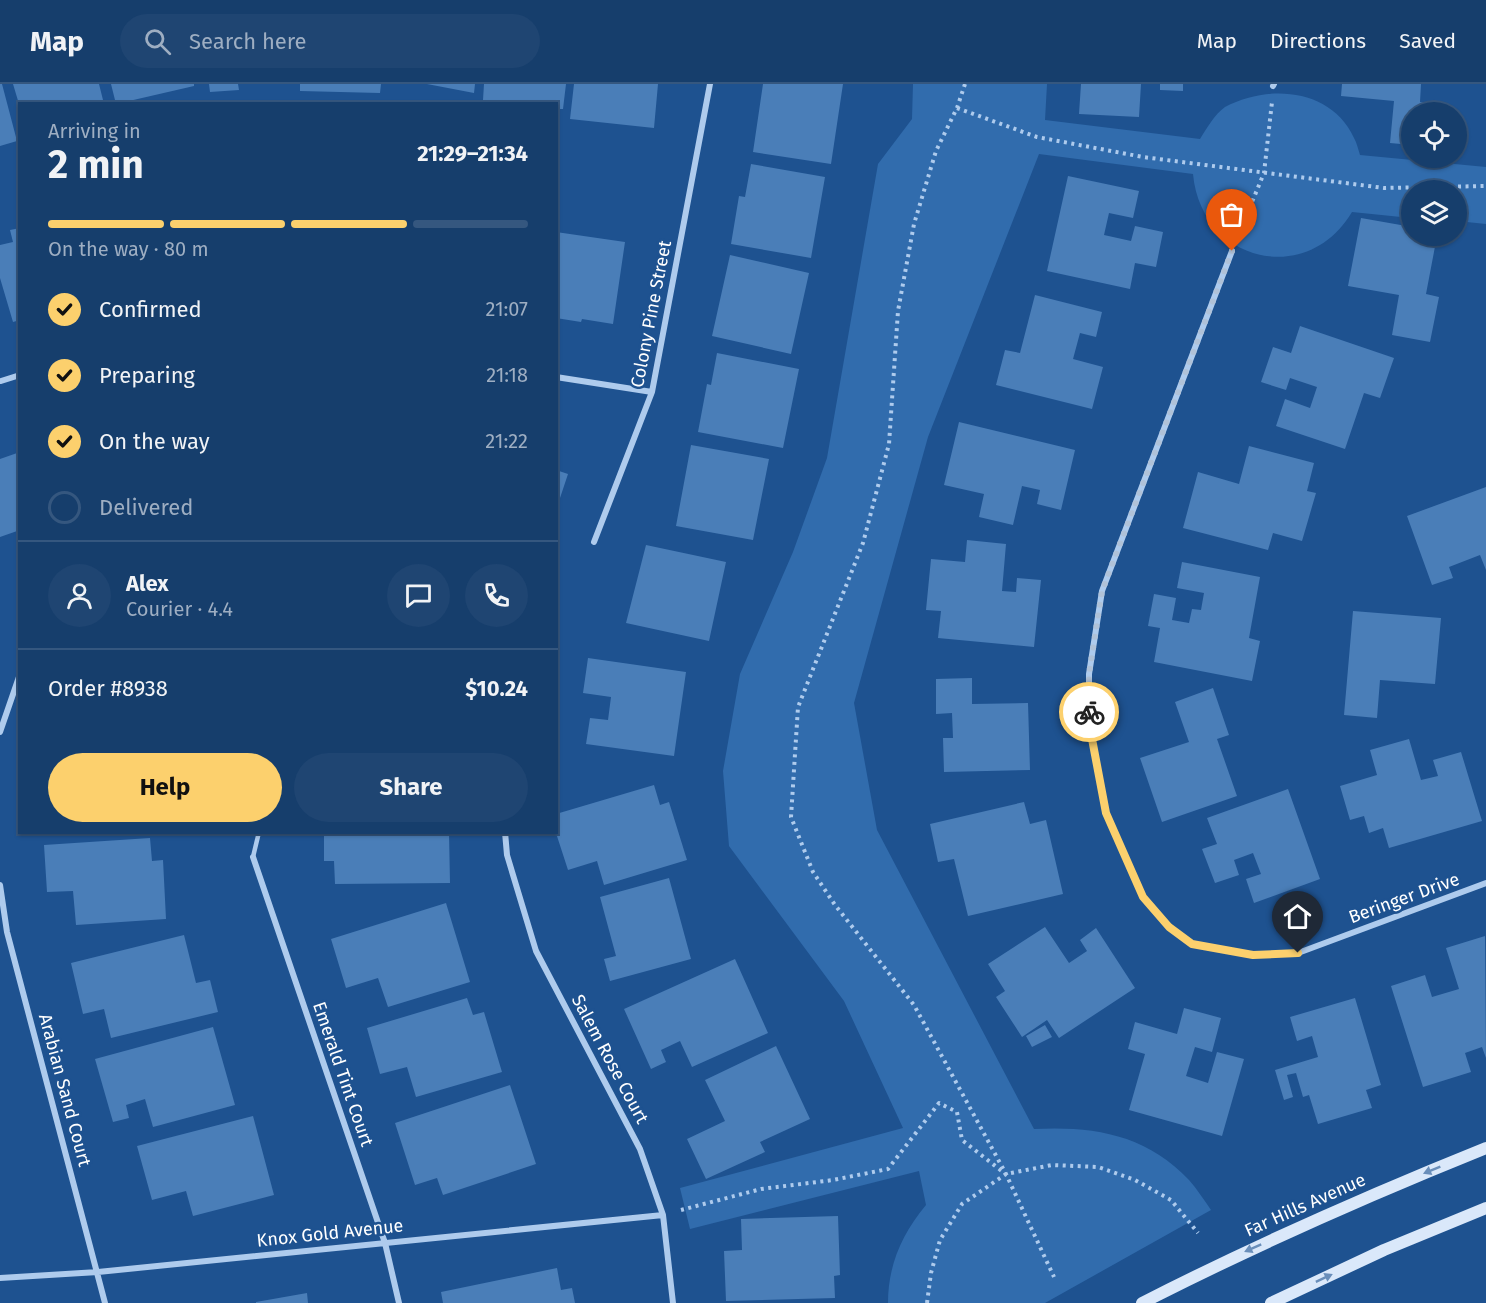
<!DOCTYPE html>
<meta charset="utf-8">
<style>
:root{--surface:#163e6c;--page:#1f4572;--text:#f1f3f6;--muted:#9eaec2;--line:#35577f;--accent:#fcd06d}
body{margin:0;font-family:"Fira Sans",sans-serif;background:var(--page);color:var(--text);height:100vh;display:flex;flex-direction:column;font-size:22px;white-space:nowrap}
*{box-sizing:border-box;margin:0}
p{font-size:20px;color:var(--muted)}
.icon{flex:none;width:33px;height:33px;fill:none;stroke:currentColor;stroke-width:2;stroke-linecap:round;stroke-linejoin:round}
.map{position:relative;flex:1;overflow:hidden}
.details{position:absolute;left:18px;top:18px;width:540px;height:732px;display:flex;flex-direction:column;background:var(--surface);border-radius:0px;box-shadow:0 2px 4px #0004,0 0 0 2px var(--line)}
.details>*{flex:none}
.tools{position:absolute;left:1401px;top:18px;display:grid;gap:12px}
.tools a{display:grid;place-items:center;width:66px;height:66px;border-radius:50%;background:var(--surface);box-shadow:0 2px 4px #0004,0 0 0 2px var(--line);font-size:30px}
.pin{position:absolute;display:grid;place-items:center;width:51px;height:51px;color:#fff;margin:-62px -26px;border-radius:50% 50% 50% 0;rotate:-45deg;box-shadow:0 0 6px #0007}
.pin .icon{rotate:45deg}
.courier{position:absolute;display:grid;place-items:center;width:60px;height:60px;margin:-30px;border:4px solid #fcd06d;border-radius:50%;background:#fff;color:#222;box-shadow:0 2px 8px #0007}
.overview em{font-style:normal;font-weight:700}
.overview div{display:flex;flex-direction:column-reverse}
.overview{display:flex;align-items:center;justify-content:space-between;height:102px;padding:0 30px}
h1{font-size:39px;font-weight:700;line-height:45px}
.bar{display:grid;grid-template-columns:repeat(4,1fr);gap:9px 6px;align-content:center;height:72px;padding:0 30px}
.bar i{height:8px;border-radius:4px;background:var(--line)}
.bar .active{background:var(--accent)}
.bar p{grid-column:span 4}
.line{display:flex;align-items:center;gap:15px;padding:0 30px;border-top:2px solid var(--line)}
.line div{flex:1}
.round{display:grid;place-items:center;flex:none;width:63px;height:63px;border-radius:32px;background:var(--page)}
ol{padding:0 30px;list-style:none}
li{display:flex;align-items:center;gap:18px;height:66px}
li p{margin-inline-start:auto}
li .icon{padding:6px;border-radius:50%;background:var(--accent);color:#111;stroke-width:4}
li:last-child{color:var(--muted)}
li i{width:33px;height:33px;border:3px solid var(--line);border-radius:50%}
.primary-button{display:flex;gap:12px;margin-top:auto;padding:12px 30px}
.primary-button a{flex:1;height:69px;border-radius:36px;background:var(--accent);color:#111;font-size:24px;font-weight:700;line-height:69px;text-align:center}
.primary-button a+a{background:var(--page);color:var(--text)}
header{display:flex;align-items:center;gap:36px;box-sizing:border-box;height:84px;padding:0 30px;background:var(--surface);border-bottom:2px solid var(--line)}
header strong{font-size:28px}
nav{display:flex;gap:33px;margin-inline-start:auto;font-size:21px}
.search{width:420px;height:54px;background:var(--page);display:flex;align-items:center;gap:15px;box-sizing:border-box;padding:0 21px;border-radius:33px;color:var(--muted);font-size:22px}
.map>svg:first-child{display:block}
.green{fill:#316cad}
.building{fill:#4a7eb8}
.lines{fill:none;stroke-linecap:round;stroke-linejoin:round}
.path{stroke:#aecbed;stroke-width:4;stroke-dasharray:3 4.5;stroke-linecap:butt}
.lane{stroke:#aecbed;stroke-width:4.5}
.street{stroke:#aecbed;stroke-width:6}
.secondary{stroke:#dae8fa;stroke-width:12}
.oneway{fill:#698eba}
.done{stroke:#b0c2d8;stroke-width:6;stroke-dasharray:0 10.8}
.route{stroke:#fcd06d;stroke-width:8}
.labels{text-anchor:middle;stroke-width:5;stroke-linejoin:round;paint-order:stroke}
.street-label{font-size:18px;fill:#fff;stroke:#1e5290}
</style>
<header>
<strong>Map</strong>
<div class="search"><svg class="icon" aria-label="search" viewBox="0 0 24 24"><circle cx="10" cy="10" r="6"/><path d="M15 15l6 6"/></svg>Search here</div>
<nav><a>Map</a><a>Directions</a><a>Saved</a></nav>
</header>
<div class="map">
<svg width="1486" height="1219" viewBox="0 0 1486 1219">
<rect width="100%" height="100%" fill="#1e5290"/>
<path class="green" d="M 913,0 L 1047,0 L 1045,36 L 1200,55 C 1207,44 1214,31 1225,23 C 1268,0 1331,4 1354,54 C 1357,59 1358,65 1360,71 L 1486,83 L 1486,140 L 1457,137 L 1456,106 L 1412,106 L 1411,134 L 1352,128 C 1307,204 1201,178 1193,90 L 1039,70 L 928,353 L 854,619 L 877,746 L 1034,1045 C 1093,1042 1146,1050 1189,1096 C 1197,1105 1204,1116 1211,1126 L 1045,1219 L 888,1219 C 888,1181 902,1150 926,1121 L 919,1087 L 690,1145 L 680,1104 L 903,1044 L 844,917 L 729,762 L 723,687 L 740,590 L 793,468 L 827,374 L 878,80 L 912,35 Z"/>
<path class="building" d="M 0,0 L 2,0 L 17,57 L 0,62 Z
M 13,0 L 99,0 L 104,20 L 19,20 Z
M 111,0 L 194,0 L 194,2 L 116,20 Z
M 209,0 L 238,0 L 239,6 L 210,8 Z
M 300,0 L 381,0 L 380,9 L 300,7 Z
M 427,0 L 475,0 L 474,9 Z
M 484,0 L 566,0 L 563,25 L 556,25 L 556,20 L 511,20 L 483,16 Z
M 574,0 L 658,0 L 654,44 L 570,35 Z
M 763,0 L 843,0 L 831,80 L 753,68 Z
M 1081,0 L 1141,0 L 1139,33 L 1079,30 Z
M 1160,0 L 1183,0 L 1183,7 L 1160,6 Z
M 1342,0 L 1421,0 L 1420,18 L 1436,20 L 1435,28 L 1412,28 L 1412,61 L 1390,59 L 1394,17 L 1341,12 Z
M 751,80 L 825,93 L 811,174 L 731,160 L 739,112 L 745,113 Z
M 1068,92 L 1139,107 L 1133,134 L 1109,129 L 1104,151 L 1131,157 L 1135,142 L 1163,148 L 1156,183 L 1135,179 L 1130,205 L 1047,187 Z
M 1361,134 L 1412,143 L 1412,152 L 1437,152 L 1426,210 L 1439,213 L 1430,258 L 1392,251 L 1399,211 L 1348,202 Z
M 20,144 L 20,236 L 13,238 L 0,194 L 0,161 L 13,158 L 10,146 Z
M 556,148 L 625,158 L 613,240 L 582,235 L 581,238 L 556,234 Z
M 730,171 L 809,189 L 791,270 L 712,252 Z
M 1035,211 L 1102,228 L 1096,253 L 1080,249 L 1073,275 L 1103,283 L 1092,325 L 996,301 L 1005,266 L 1020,269 Z
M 1300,242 L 1394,274 L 1380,314 L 1364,309 L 1345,365 L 1276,342 L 1285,315 L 1310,324 L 1317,303 L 1290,294 L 1286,306 L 1261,298 L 1273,263 L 1291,269 Z
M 717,269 L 799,285 L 783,364 L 698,348 L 707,300 L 711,301 Z
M 959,338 L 1075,366 L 1061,426 L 1037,420 L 1040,406 L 1022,402 L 1013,441 L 979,433 L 984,410 L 944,401 Z
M 691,361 L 769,375 L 753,456 L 676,442 Z
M 1249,362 L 1314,379 L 1307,407 L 1316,409 L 1302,457 L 1273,449 L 1268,466 L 1183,444 L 1198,388 L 1239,400 Z
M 20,368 L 20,446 L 0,453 L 0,375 Z
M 556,386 L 568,390 L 557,423 L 556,423 Z
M 1486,403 L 1486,486 L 1480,471 L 1449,483 L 1453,494 L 1432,501 L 1407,432 Z
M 967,456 L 1006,460 L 1002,507 L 1016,508 L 1017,494 L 1041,496 L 1034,563 L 938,554 L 941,527 L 926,526 L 931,475 L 965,478 Z
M 646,461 L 726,478 L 709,557 L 626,539 Z
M 1182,478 L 1260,493 L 1249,554 L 1260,557 L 1252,597 L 1154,578 L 1160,544 L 1148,542 L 1154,510 L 1176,514 L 1172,536 L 1189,539 L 1192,525 L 1201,526 L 1204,509 L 1177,504 Z
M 1353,527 L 1441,534 L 1435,600 L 1380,596 L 1377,634 L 1344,631 Z
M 588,574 L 686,588 L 674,672 L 586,660 L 590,634 L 608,636 L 611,613 L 583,609 Z
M 972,594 L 972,620 L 1028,619 L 1030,686 L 944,688 L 943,654 L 953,654 L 952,629 L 936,630 L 936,595 Z
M 1213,604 L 1229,651 L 1217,655 L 1237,712 L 1162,738 L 1140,674 L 1189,658 L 1175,618 Z
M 1409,655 L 1421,696 L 1438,692 L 1433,676 L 1461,668 L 1482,737 L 1389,764 L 1383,744 L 1369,749 L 1364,732 L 1350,736 L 1340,702 L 1377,691 L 1370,666 Z
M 654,701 L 660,721 L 669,718 L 687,776 L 604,801 L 597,777 L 568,786 L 556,749 L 556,730 Z
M 1288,705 L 1320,795 L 1254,819 L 1246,795 L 1261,790 L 1253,769 L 1234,776 L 1239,791 L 1215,799 L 1202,765 L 1217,760 L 1207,734 Z
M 1024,718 L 1030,740 L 1046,736 L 1063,810 L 968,832 L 954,775 L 938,778 L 930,740 Z
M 324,748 L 344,748 L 344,751 L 364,751 L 364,748 L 449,748 L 450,799 L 335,800 L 334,777 L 324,777 Z
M 150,754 L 152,777 L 163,776 L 166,835 L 76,841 L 73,807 L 47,808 L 44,761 Z
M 669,794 L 691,875 L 610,897 L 604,875 L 616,872 L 600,813 Z
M 446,819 L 470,898 L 388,923 L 378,894 L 346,904 L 331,855 Z
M 1045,843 L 1069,879 L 1087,867 L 1080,856 L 1096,844 L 1135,904 L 1059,954 L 1047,936 L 1022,953 L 996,913 L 1005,907 L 988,880 Z
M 184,851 L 196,899 L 210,896 L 218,928 L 111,954 L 104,925 L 83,930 L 71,879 Z
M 1485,852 L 1486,974 L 1482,963 L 1465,969 L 1471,988 L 1423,1003 L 1391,902 L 1425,891 L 1432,913 L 1459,905 L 1446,864 Z
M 735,875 L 768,949 L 692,983 L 680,957 L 661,966 L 666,978 L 651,985 L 624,925 Z
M 467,914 L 473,931 L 484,928 L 502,988 L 416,1013 L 407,983 L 380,990 L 367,944 Z
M 1355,914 L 1381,1001 L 1366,1006 L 1372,1024 L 1318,1040 L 1309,1011 L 1303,1013 L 1296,989 L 1287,991 L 1293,1013 L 1284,1016 L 1275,986 L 1318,973 L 1312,952 L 1297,957 L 1290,933 Z
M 1184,924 L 1221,934 L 1212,968 L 1195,963 L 1186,992 L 1208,999 L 1217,968 L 1244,975 L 1222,1052 L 1129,1026 L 1145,970 L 1128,965 L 1135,938 L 1177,950 Z
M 1045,941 L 1052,953 L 1032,963 L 1026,952 Z
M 213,943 L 235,1021 L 153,1043 L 145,1015 L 126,1021 L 129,1034 L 113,1038 L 95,975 Z
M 776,962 L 810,1035 L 760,1058 L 765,1068 L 706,1095 L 687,1055 L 725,1037 L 705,996 Z
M 510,1001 L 536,1080 L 443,1111 L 437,1094 L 415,1101 L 395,1039 Z
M 253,1032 L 274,1111 L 193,1132 L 186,1107 L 152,1116 L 137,1062 Z
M 838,1132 L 840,1191 L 834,1192 L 835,1214 L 726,1217 L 724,1167 L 742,1166 L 741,1135 Z
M 557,1184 L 561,1206 L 572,1204 L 575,1219 L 443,1219 L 441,1208 Z
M 307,1209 L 308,1219 L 256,1219 L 256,1218 Z"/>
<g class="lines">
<path class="path" d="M 965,0 L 957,24 L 936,67 L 914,140 L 898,227 L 889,360 L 863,459 L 798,623 L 791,733 L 813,788 L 835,821 L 914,921 L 1006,1090 L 1054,1193
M 957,24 L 1037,53 L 1143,73 L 1384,104 L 1486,102
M 1238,152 L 1264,89 L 1272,18
M 681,1126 L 761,1105 L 833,1096 L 888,1085 L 939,1019 L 957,1028 L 962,1056 L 1003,1088
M 927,1219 L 931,1189 L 940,1156 L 962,1120 L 1006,1090 L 1052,1081 L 1098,1083 L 1135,1096 L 1171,1116 L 1198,1149"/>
<path class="lane" d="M 253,773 L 259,748"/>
<path class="street" d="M 1273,2 L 1274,0
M 1232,167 L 1102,507 L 1089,590 L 1089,639 L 1106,729 L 1143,813 L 1169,843 L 1192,860 L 1253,871 L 1298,869 L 1486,799
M 556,293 L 652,308
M 1,297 L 20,291
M 594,458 L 652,308 L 710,0
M 0,648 L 20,590
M 505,748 L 507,771 L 536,867 L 640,1065 L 663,1131 L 673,1219
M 253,773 L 385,1159 L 399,1219
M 0,801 L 7,848 L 105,1219
M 0,1194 L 98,1188 L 663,1131"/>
<path class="secondary" d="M 1142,1219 C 1254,1162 1369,1111 1486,1064
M 1271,1219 L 1384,1166 L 1486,1124"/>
</g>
<defs><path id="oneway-solid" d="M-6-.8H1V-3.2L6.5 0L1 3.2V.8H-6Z" transform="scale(1.5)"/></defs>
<g class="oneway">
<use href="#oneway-solid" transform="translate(1432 1086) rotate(158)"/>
<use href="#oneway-solid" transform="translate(1253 1164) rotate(156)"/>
<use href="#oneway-solid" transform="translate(1324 1194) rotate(-25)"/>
</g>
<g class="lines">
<path class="done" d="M 1089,628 L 1089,590 L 1102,507 L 1232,167"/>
<path class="route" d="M 1089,628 L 1089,639 L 1106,729 L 1143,813 L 1169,843 L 1192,860 L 1253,871 L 1298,869"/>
</g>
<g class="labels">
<g class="street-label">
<text transform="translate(651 230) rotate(-79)" y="6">Colony Pine Street</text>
<text transform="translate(1404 814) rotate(-20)" y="6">Beringer Drive</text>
<text transform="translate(610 975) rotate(62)" y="6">Salem Rose Court</text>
<text transform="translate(343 990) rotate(71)" y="6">Emerald Tint Court</text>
<text transform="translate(65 1006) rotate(75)" y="6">Arabian Sand Court</text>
<text transform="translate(1305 1121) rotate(-24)" y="6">Far Hills Avenue</text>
<text transform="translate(330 1149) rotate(-6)" y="6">Knox Gold Avenue</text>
</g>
</g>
</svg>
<div class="tools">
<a><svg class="icon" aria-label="locate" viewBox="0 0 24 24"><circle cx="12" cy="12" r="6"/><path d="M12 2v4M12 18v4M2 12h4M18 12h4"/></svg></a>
<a><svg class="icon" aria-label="layers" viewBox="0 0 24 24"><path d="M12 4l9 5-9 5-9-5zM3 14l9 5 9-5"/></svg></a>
</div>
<div class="pin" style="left:1232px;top:167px;background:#ea580c"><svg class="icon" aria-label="bag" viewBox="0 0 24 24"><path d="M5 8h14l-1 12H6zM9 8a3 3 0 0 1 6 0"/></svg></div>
<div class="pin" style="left:1298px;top:869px;background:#1f2937"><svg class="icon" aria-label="home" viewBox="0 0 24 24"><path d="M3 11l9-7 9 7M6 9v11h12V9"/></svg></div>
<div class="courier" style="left:1089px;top:628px"><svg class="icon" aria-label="bike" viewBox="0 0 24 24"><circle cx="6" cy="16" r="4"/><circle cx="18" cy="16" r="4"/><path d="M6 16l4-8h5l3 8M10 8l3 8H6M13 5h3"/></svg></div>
<section class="details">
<div class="overview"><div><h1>2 min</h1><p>Arriving in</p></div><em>21:29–21:34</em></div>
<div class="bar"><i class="active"></i><i class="active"></i><i class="active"></i><i></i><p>On the way · 80 m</p></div>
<ol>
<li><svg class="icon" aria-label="check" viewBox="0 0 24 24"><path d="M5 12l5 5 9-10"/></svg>Confirmed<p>21:07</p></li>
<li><svg class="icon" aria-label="check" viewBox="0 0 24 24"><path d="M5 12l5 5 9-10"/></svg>Preparing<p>21:18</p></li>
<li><svg class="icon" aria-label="check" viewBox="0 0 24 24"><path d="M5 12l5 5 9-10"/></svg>On the way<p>21:22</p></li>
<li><i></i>Delivered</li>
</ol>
<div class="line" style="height:108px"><a class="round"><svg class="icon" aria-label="person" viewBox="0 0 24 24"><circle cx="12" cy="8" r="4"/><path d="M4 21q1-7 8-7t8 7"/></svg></a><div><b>Alex</b><p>Courier · 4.4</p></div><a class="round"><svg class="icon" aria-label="chat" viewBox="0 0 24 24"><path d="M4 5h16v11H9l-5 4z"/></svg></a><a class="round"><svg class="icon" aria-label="phone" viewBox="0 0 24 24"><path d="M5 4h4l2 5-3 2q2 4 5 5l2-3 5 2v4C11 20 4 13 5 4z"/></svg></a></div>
<div class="line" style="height:78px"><div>Order #8938</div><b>$10.24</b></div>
<div class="primary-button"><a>Help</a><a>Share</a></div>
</section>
</div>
